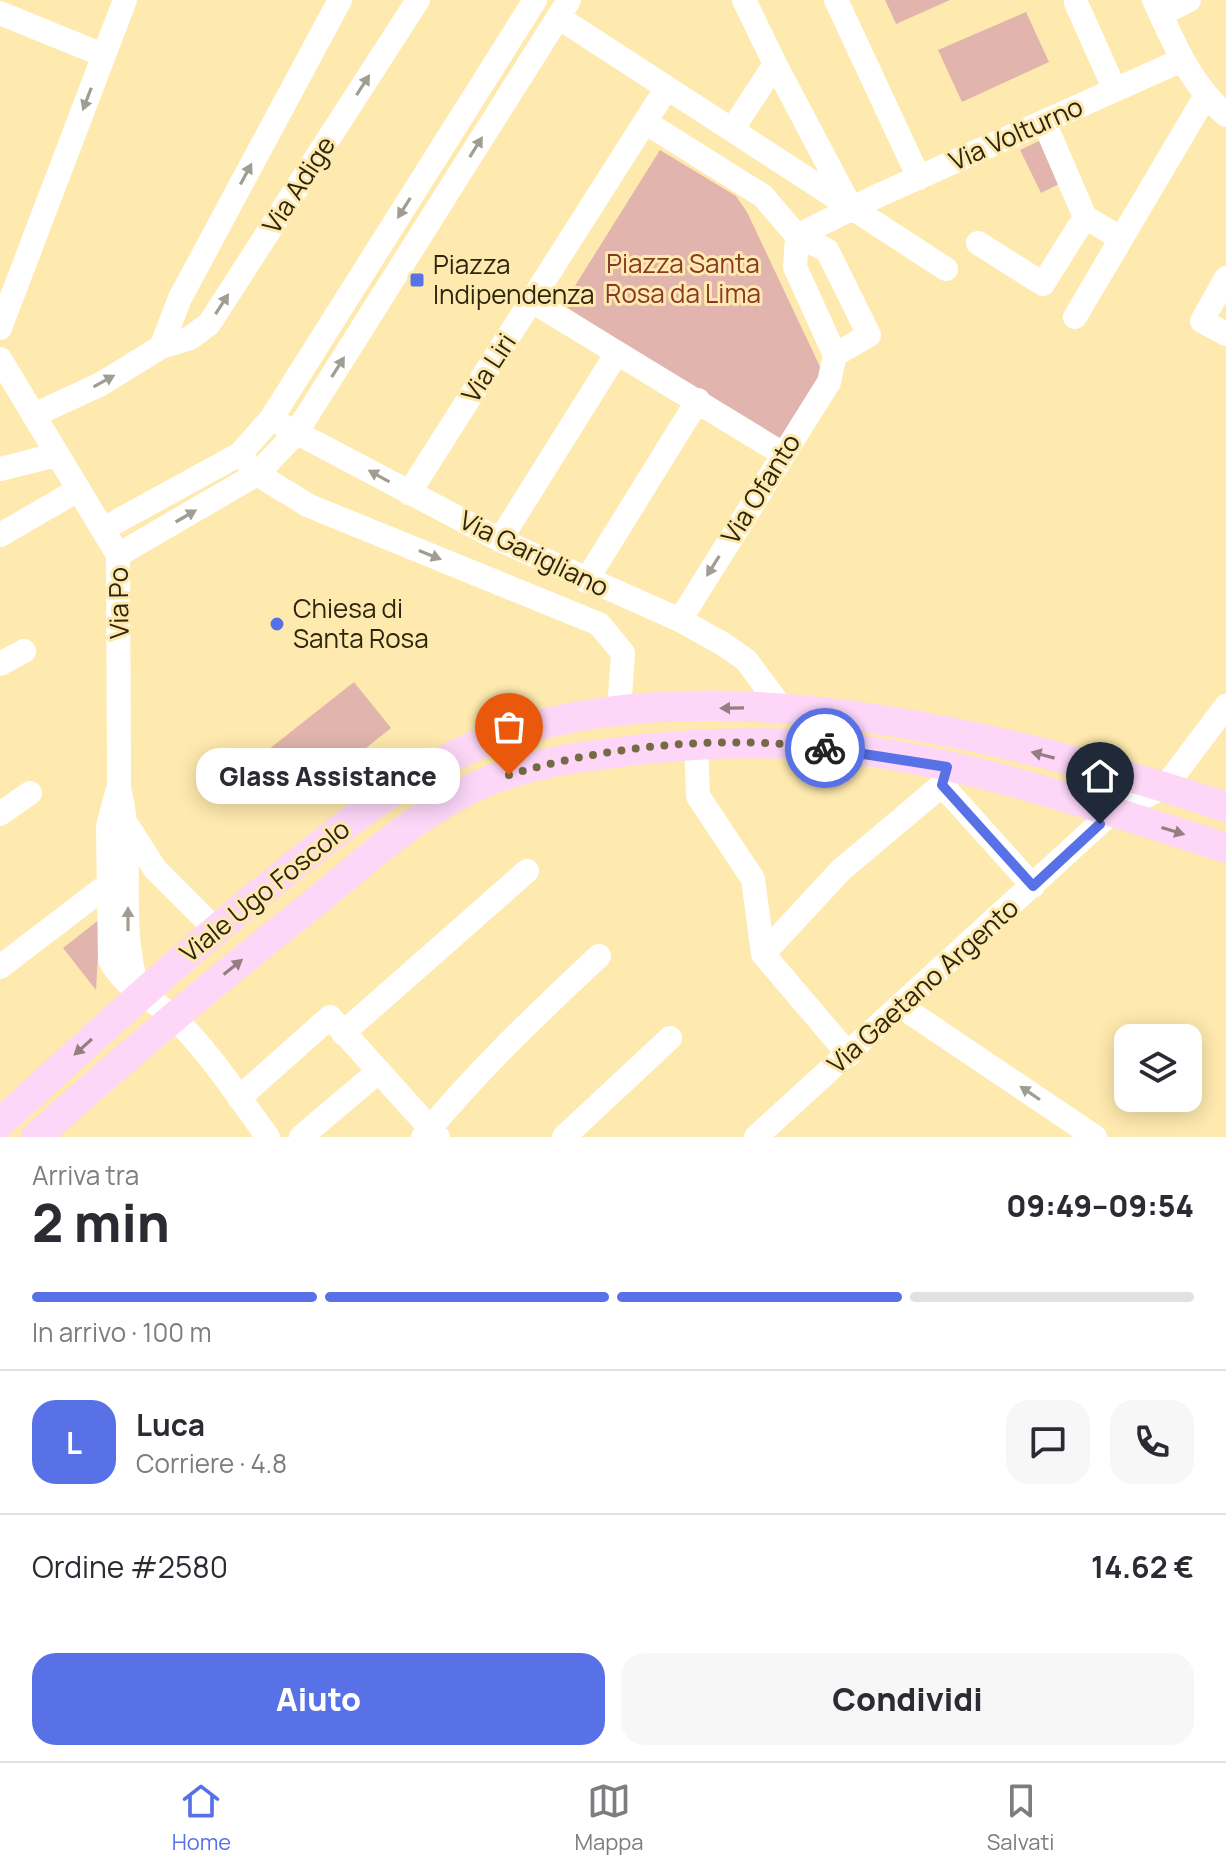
<!DOCTYPE html>
<html lang="it">
<meta charset="utf-8">
<style>
:root{--surface:#fff;--page:#f7f7f7;--text:#2b2b33;--muted:#7c7c81;--line:#e1e1e2;--accent:#5971e7}
body{margin:0;font-family:Manrope,sans-serif;background:var(--page);color:var(--text);height:100vh;display:flex;flex-direction:column;font-size:30px;white-space:nowrap}
*{box-sizing:border-box;margin:0}
p{font-size:26px;color:var(--muted)}
.icon{flex:none;width:44px;height:44px;fill:none;stroke:currentColor;stroke-width:2;stroke-linecap:round;stroke-linejoin:round}
.map{position:relative;height:1137px;overflow:hidden}
.side{display:flex;flex-direction:column;background:var(--surface);flex:1}
.side>*{flex:none}
.tools{position:absolute;left:1114px;top:1024px;display:grid;gap:16px}
.tools a{display:grid;place-items:center;width:88px;height:88px;border-radius:16px;background:var(--surface);box-shadow:0 4px 20px #0003;font-size:40px}
.pin{position:absolute;display:grid;place-items:center;width:68px;height:68px;color:#fff;margin:-82px -34px;border-radius:50% 50% 50% 0;rotate:-45deg;box-shadow:0 0 8px #0007}
.pin .icon{rotate:45deg}
.courier{position:absolute;display:grid;place-items:center;width:80px;height:80px;margin:-40px;border:6px solid #5971e7;border-radius:50%;background:#fff;color:#222;box-shadow:0 2px 10px #0007}
.bubble{position:absolute;height:56px;border-radius:24px;background:var(--surface);box-shadow:0 4px 20px #0003;font-size:26px;font-weight:800;line-height:56px;text-align:center}
.overview em{font-style:normal;font-weight:800}
.overview div{display:flex;flex-direction:column-reverse}
.overview{display:flex;align-items:center;justify-content:space-between;height:136px;padding:0 32px}
h1{font-size:52px;font-weight:800;line-height:60px}
.bar{display:grid;grid-template-columns:repeat(4,1fr);gap:12px 8px;align-content:center;height:96px;padding:0 32px}
.bar i{height:10px;border-radius:6px;background:var(--line)}
.bar .selected{background:var(--accent)}
.bar p{grid-column:span 4}
.line{display:flex;align-items:center;gap:20px;padding:0 32px;border-top:2px solid var(--line)}
.line div{flex:1}
.round{display:grid;place-items:center;flex:none;width:84px;height:84px;border-radius:24px;background:var(--page)}
.action{display:flex;gap:16px;margin-top:auto;padding:16px 32px}
.action a{flex:1;height:92px;border-radius:24px;background:var(--accent);color:#fff;font-size:32px;font-weight:800;line-height:92px;text-align:center}
.action a+a{background:var(--page);color:var(--text)}
.tab-bar{display:flex;justify-content:space-around;align-items:center;height:112px;border-top:2px solid var(--line);background:var(--surface);font-size:22px;color:var(--muted)}
.tab-bar a{display:grid;justify-items:center;gap:4px}
.tab-bar .selected{color:var(--accent)}
.map>svg:first-child{display:block}
.green{fill:#e1b5ad}
.lines{fill:none;stroke-linecap:round;stroke-linejoin:round}
.minor{stroke:#fff;stroke-width:24}
.major{stroke:#fdd6f8;stroke-width:30}
.oneway{fill:#a09d92}
.oneway2{fill:#957e82}
.done{stroke:#766a45;stroke-width:8;stroke-dasharray:0 14.4}
.route{stroke:#5971e7;stroke-width:10}
.poi-dot{fill:#5971e7;stroke:#fee9ae;stroke-width:3}
.labels{text-anchor:middle;stroke-width:6;stroke-linejoin:round;paint-order:stroke}
.street-label{font-size:26px;fill:#2d250d;stroke:#fee9ae}
.park-label{font-size:26px;fill:#88372a;stroke:#fee9ae}
.poi-label{font-size:26px;fill:#2d250d;stroke:#fee9ae;text-anchor:start}
</style>
<div class="map">
<svg width="1226" height="1137" viewBox="0 0 1226 1137">
<rect width="100%" height="100%" fill="#fee9ae"/>
<path class="green" d="M 885,0 L 950,0 L 896,24 Z
M 1026,12 L 1049,62 L 962,102 L 938,50 Z
M 1041,140 L 1061,183 L 1041,193 L 1020,150 Z
M 660,150 L 736,196 L 747,212 L 823,373 L 780,442 L 563,305 Z
M 354,682 L 391,728 L 301,800 L 264,753 Z
M 100,919 L 96,990 L 63,948 Z"/>
<g class="lines">
<path class="minor" d="M 836,0 L 919,178
M 1154,0 C 1174,43 1190,84 1226,115
M 1076,3 L 1115,90
M 0,13 L 103,55
M 1161,14 L 1189,0
M 558,17 L 946,269
M 775,64 L 850,206
M 666,89 L 645,122 L 763,196 L 797,236 L 875,197 L 1182,60
M 1044,122 L 1085,217 L 1120,238
M 732,130 L 775,64 L 744,0
M 978,243 L 1043,284 L 1085,217
M 1226,278 L 1202,321 L 1226,334
M 532,301 L 783,454
M 1075,317 L 1205,97
M 0,328 L 125,0
M 161,347 L 190,338 L 209,324 L 418,0
M 0,359 L 118,555 L 119,785 L 108,826 L 110,960 C 125,989 152,997 174,1018 C 210,1052 238,1097 268,1137
M 34,415 L 101,384 L 161,347 L 180,298 L 340,0
M 284,426 L 500,540 L 680,620 L 723,644 L 746,660 L 781,707
M 249,465 C 263,481 289,492 307,505 L 599,624 L 623,653 L 619,711
M 0,469 L 56,455
M 409,493 L 645,122
M 103,529 L 240,454 L 271,419 L 535,0
M 0,535 L 78,490
M 500,540 L 617,353
M 118,555 L 257,474 L 296,433 L 569,0
M 586,581 L 698,400
M 680,620 L 829,382 L 835,355 L 795,267 L 797,236 L 827,250 L 869,335 L 835,355
M 0,664 L 24,651
M 696,745 L 698,796 L 753,879 L 763,954
M 942,785 L 1033,886
M 120,792 C 135,857 117,926 138,989
M 0,814 L 30,793
M 129,828 L 155,869 L 215,929
M 0,967 L 110,883
M 902,1007 L 1095,1137
M 343,1033 L 527,871
M 849,1055 L 763,954 L 841,870 L 942,785 L 947,767
M 239,1098 L 330,1017 L 438,1137
M 301,1137 L 379,1071
M 423,1137 C 477,1071 537,1014 599,956
M 564,1137 L 670,1038
M 756,1137 L 1112,812 L 1165,787 L 1226,706"/>
<path class="major" d="M 0,1123 C 94,1037 187,952 286,872 C 345,825 404,776 475,746 C 694,656 1010,735 1226,807
M 36,1137 C 128,1055 221,976 318,900 C 369,858 420,811 481,784 C 531,762 585,756 637,750 C 688,744 740,742 791,744 C 939,750 1086,804 1226,848"/>
</g>
<defs><path id="oneway-solid" d="M-6-.8H1V-3.2L6.5 0L1 3.2V.8H-6Z" transform="scale(2)"/></defs>
<g class="oneway">
<use href="#oneway-solid" transform="translate(363 85) rotate(-57)"/>
<use href="#oneway-solid" transform="translate(87 99) rotate(111)"/>
<use href="#oneway-solid" transform="translate(476 147) rotate(-58)"/>
<use href="#oneway-solid" transform="translate(246 174) rotate(-62)"/>
<use href="#oneway-solid" transform="translate(404 208) rotate(122)"/>
<use href="#oneway-solid" transform="translate(222 304) rotate(-57)"/>
<use href="#oneway-solid" transform="translate(338 367) rotate(-58)"/>
<use href="#oneway-solid" transform="translate(104 381) rotate(-29)"/>
<use href="#oneway-solid" transform="translate(379 476) rotate(-151)"/>
<use href="#oneway-solid" transform="translate(186 516) rotate(-30)"/>
<use href="#oneway-solid" transform="translate(430 555) rotate(22)"/>
<use href="#oneway-solid" transform="translate(713 566) rotate(122)"/>
<use href="#oneway-solid" transform="translate(128 919) rotate(-90)"/>
<use href="#oneway-solid" transform="translate(1030 1093) rotate(-146)"/>
</g>
<g class="oneway2">
<use href="#oneway-solid" transform="translate(732 708) rotate(179)"/>
<use href="#oneway-solid" transform="translate(1043 755) rotate(-165)"/>
<use href="#oneway-solid" transform="translate(1173 831) rotate(17)"/>
<use href="#oneway-solid" transform="translate(233 967) rotate(-39)"/>
<use href="#oneway-solid" transform="translate(83 1047) rotate(138)"/>
</g>
<g class="lines">
<path class="done" d="M 509,775 C 608,745 722,735 825,748"/>
<path class="route" d="M 825,748 L 947,767 L 942,785 L 1033,886 L 1100,824"/>
</g>
<g class="poi-dot">
<rect x="409" y="272" width="16" height="16" rx="4"/>
<circle cx="277" cy="624" r="8"/>
</g>
<g class="labels">
<g class="street-label">
<text transform="translate(1016 134) rotate(-24)" y="9">Via Volturno</text>
<text transform="translate(299 185) rotate(-57)" y="9">Via Adige</text>
<text transform="translate(489 368) rotate(-57)" y="9">Via Liri</text>
<text transform="translate(761 489) rotate(-58)" y="9">Via Ofanto</text>
<text transform="translate(534 554) rotate(26)" y="9">Via Garigliano</text>
<text transform="translate(119 603) rotate(-91)" y="9">Via Po</text>
<text transform="translate(265 891) rotate(-39)" y="9">Viale Ugo Foscolo</text>
<text transform="translate(923 986) rotate(-42)" y="9">Via Gaetano Argento</text>
</g>
<g class="park-label">
<text x="683" y="273">Piazza Santa<tspan x="683" dy="30">Rosa da Lima</tspan></text>
</g>
<g class="poi-label">
<text x="433" y="274">Piazza<tspan x="433" dy="30">Indipendenza</tspan></text>
<text x="293" y="618">Chiesa di<tspan x="293" dy="30">Santa Rosa</tspan></text>
</g>
</g>
</svg>
<div class="tools">
<a><svg class="icon" aria-label="layers" viewBox="0 0 24 24"><path d="M12 4l9 5-9 5-9-5zM3 14l9 5 9-5"/></svg></a>
</div>
<div class="pin" style="left:509px;top:775px;background:#ea580c"><svg class="icon" aria-label="bag" viewBox="0 0 24 24"><path d="M5 8h14l-1 12H6zM9 8a3 3 0 0 1 6 0"/></svg></div>
<div class="pin" style="left:1100px;top:824px;background:#1f2937"><svg class="icon" aria-label="home" viewBox="0 0 24 24"><path d="M3 11l9-7 9 7M6 9v11h12V9"/></svg></div>
<div class="courier" style="left:825px;top:748px"><svg class="icon" aria-label="bike" viewBox="0 0 24 24"><circle cx="6" cy="16" r="4"/><circle cx="18" cy="16" r="4"/><path d="M6 16l4-8h5l3 8M10 8l3 8H6M13 5h3"/></svg></div>
<div class="bubble" style="left:196px;top:748px;width:264px">Glass Assistance</div>
</div>
<section class="side">
<div class="overview"><div><h1>2 min</h1><p>Arriva tra</p></div><em>09:49–09:54</em></div>
<div class="bar"><i class="selected"></i><i class="selected"></i><i class="selected"></i><i></i><p>In arrivo · 100 m</p></div>
<div class="line" style="height:144px"><b class="round" style="background:var(--accent);color:#fff">L</b><div><b>Luca</b><p>Corriere · 4.8</p></div><a class="round"><svg class="icon" aria-label="chat" viewBox="0 0 24 24"><path d="M4 5h16v11H9l-5 4z"/></svg></a><a class="round"><svg class="icon" aria-label="phone" viewBox="0 0 24 24"><path d="M5 4h4l2 5-3 2q2 4 5 5l2-3 5 2v4C11 20 4 13 5 4z"/></svg></a></div>
<div class="line" style="height:104px"><div>Ordine #2580</div><b>14.62 €</b></div>
<div class="action"><a>Aiuto</a><a>Condividi</a></div>
</section>
<nav class="tab-bar">
<a class="selected"><svg class="icon" aria-label="home" viewBox="0 0 24 24"><path d="M3 11l9-7 9 7M6 9v11h12V9"/></svg>Home</a>
<a><svg class="icon" aria-label="map" viewBox="0 0 24 24"><path d="M3 6l6-2 6 2 6-2v14l-6 2-6-2-6 2zM9 4v14M15 6v14"/></svg>Mappa</a>
<a><svg class="icon" aria-label="saved" viewBox="0 0 24 24"><path d="M7 4h10v16l-5-4-5 4z"/></svg>Salvati</a>
</nav>
